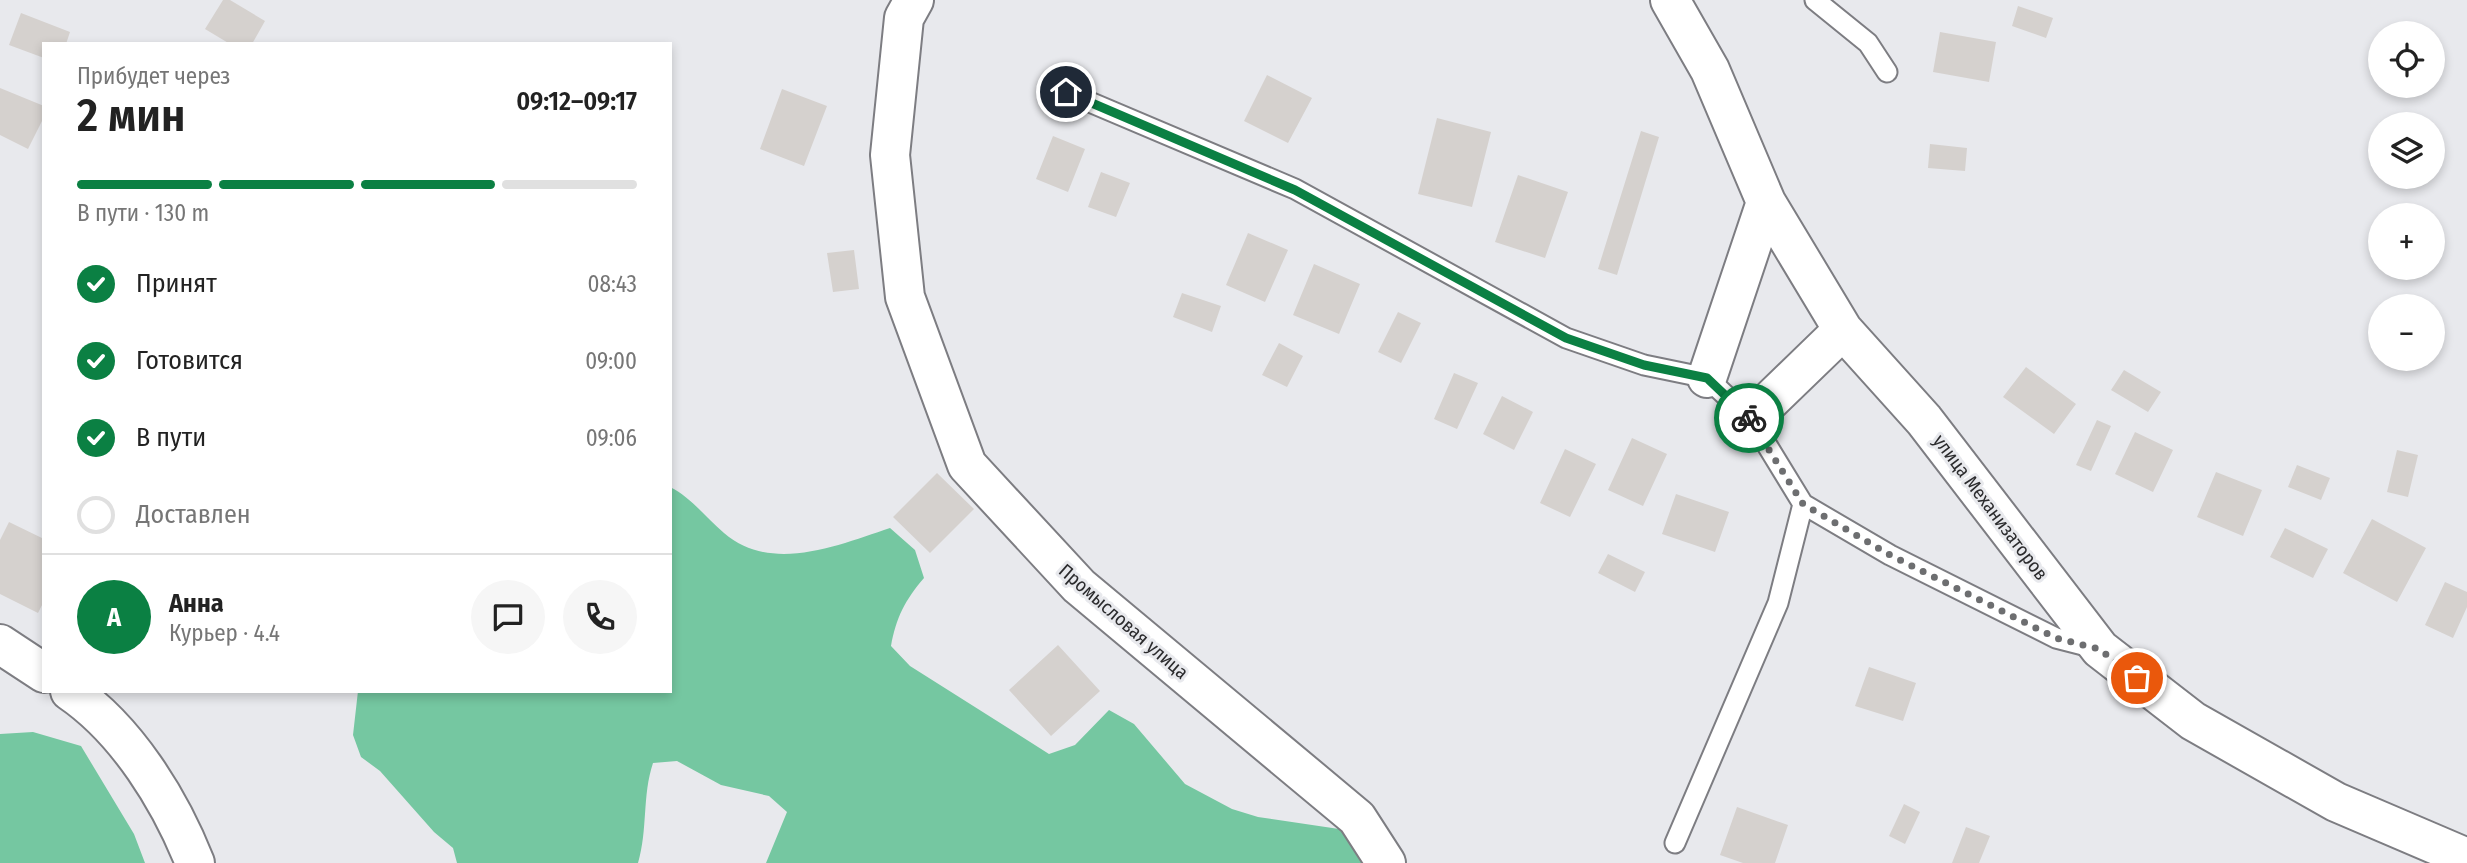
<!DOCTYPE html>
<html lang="ru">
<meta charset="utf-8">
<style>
:root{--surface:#fff;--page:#f6f6f6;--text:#222;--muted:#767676;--line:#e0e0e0;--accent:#0b8043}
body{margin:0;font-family:"Fira Sans Condensed",sans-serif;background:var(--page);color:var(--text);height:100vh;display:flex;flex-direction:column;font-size:26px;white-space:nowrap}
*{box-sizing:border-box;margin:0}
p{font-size:23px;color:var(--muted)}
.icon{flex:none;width:38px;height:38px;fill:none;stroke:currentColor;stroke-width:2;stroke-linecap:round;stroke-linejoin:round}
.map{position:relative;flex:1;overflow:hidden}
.sheet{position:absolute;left:42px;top:42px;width:630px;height:651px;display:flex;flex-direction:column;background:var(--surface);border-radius:0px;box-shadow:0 4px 10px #0003}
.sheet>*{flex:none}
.buttons{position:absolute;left:2368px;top:21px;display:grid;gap:14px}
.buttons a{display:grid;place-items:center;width:77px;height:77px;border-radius:50%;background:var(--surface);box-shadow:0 4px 10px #0003;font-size:35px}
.pin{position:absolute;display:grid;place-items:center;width:60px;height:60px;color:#fff;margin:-30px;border:4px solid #fff;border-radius:50%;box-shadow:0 2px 7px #0007}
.courier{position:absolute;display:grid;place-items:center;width:70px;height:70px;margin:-35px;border:5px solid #0b8043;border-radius:50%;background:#fff;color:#222;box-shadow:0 2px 9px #0007}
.summary em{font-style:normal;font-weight:600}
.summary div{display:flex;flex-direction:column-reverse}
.summary{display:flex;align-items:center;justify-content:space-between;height:119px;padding:0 35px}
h1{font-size:46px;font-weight:600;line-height:52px}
.bar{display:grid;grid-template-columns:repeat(4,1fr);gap:10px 7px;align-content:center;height:84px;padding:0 35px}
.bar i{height:9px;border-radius:5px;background:var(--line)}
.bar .current{background:var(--accent)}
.bar p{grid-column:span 4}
.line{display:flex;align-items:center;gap:18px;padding:0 35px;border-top:2px solid var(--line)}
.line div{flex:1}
.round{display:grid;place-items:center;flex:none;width:74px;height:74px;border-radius:37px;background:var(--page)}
ol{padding:0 35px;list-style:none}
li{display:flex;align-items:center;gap:21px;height:77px}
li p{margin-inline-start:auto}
li .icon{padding:7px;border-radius:50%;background:var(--accent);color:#fff;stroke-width:4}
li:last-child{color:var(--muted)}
li i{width:38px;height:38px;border:4px solid var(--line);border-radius:50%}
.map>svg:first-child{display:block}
.forest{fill:#75c7a1}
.building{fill:#d5d1ce}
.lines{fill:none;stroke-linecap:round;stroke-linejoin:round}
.service-casing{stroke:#7d7d82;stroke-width:23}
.minor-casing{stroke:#7d7d82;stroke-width:42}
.service{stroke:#fff;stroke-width:19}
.minor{stroke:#fff;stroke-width:38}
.done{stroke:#6d6e70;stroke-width:7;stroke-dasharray:0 12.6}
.route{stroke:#0b8043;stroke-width:9}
.labels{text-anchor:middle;stroke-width:6;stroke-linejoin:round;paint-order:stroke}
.street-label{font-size:19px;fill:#2b2b2d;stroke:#e8e9ed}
</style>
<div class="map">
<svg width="2467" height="863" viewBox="0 0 2467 863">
<rect width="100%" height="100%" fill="#e8e9ed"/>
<path class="forest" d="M 670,487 C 692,498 705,517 724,533 C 771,574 839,545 890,528 L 915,550 L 924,578 C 905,600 896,618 891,646 L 910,666 L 1049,754 L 1075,745 L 1109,710 L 1134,724 L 1185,784 L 1232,809 L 1258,817 L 1339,829 L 1361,844 L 1375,863 L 766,863 L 787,812 L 769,796 L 721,785 L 677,761 L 653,763 C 642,796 648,829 638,863 L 457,863 L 453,848 L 434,832 L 380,771 L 361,757 L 353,735 L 358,691 L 670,691 Z
M 33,732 L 81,746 L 134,834 L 145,863 L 0,863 L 0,734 Z"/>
<path class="building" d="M 223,0 L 230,0 L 265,21 L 252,44 L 230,44 L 205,29 Z
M 2018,6 L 2053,18 L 2046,38 L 2012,26 Z
M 21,13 L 70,32 L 66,44 L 44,44 L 44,58 L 9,45 Z
M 1940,32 L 1996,42 L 1989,82 L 1933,72 Z
M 1267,75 L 1312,98 L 1288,143 L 1244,121 Z
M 0,88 L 44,106 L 44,117 L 28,149 L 0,135 Z
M 782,89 L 827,106 L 804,166 L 760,149 Z
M 1437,118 L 1491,132 L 1472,207 L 1418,194 Z
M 1641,131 L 1659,137 L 1617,275 L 1598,269 Z
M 1053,136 L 1085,149 L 1068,192 L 1036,179 Z
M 1930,144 L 1967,148 L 1965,171 L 1928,168 Z
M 1101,172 L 1130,183 L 1116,217 L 1088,207 Z
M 1518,175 L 1568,192 L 1545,258 L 1495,242 Z
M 1248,233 L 1288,250 L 1265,302 L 1226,285 Z
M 854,250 L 859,289 L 833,292 L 827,253 Z
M 1314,264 L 1360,284 L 1339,334 L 1293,315 Z
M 1182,293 L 1221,306 L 1212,332 L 1173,317 Z
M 1398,312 L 1421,323 L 1401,363 L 1378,352 Z
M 1279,343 L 1303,356 L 1287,387 L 1262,375 Z
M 2026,367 L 2076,404 L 2054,434 L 2003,397 Z
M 2124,370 L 2161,392 L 2148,412 L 2111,390 Z
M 1454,373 L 1478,383 L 1457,429 L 1434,419 Z
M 1502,396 L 1533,412 L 1514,450 L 1483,434 Z
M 2097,420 L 2111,426 L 2091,471 L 2076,465 Z
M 2135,432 L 2173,450 L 2153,492 L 2115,474 Z
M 1632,438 L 1667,454 L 1643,506 L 1608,490 Z
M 1565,449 L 1596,464 L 1570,517 L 1540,503 Z
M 2397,450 L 2418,455 L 2408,497 L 2387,492 Z
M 2297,465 L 2330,478 L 2321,500 L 2288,487 Z
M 2216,472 L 2262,490 L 2243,536 L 2197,517 Z
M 937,473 L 974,509 L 930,553 L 893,517 Z
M 1676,494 L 1729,512 L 1715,552 L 1662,534 Z
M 2372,519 L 2426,548 L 2397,602 L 2343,573 Z
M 9,522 L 44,539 L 44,601 L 38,613 L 0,594 L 0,540 Z
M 2285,528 L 2328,549 L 2313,578 L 2270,557 Z
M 1608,554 L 1645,572 L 1635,592 L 1598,573 Z
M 2445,582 L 2467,592 L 2467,607 L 2453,638 L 2425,625 Z
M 1058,645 L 1100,691 L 1051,736 L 1009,690 Z
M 1869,667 L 1916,683 L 1903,721 L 1855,706 Z
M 1904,804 L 1920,812 L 1905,844 L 1889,836 Z
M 1737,807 L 1788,825 L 1775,863 L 1743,863 L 1720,855 Z
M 1966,827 L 1990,836 L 1979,863 L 1952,863 Z"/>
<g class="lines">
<defs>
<path id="service" d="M 1815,0 L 1868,43 L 1887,72
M 1066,92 L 1295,189 L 1566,338 L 1644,365 L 1707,378 L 1751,419 L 1803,504 L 1890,555 L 2056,638 L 2095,648
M 1675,843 L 1778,603 L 1803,504"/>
<path id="minor" d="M 914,0 L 904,18 L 890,155 L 905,297 L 967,465 L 1079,586 L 1357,818 L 1386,863
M 1670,0 L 1710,70 L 1766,202 L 1843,330 L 1924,420 L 2100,649 L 2193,721 L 2336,802 L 2467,858
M 1707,378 L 1766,202
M 1751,419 L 1843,330
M 0,644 L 44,673
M 70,691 C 127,730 170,800 195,863"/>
</defs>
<use href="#service" class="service-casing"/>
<use href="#minor" class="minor-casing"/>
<use href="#service" class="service"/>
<use href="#minor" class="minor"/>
</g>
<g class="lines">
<path class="done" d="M 1749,418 L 1803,504 L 1890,555 L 2056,638 L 2099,649 L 2137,678"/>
<path class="route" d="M 1066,92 L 1295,190 L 1566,338 L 1644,365 L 1707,378 L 1749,418"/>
</g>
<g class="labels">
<g class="street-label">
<text transform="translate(1991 507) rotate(53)" y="7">улица Механизаторов</text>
<text transform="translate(1124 621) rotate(41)" y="7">Промысловая улица</text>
</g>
</g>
</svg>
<div class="buttons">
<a><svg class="icon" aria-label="locate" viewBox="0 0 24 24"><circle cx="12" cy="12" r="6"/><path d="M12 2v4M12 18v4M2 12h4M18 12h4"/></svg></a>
<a><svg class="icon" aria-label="layers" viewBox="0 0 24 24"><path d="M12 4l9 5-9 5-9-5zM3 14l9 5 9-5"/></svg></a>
<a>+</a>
<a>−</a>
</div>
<div class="pin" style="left:2137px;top:678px;background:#ea580c"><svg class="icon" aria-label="bag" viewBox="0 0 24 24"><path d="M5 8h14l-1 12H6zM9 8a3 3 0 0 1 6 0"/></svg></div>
<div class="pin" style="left:1066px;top:92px;background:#1f2937"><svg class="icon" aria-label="home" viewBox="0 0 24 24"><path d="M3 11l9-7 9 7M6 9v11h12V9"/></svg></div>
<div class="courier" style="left:1749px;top:418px"><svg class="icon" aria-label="bike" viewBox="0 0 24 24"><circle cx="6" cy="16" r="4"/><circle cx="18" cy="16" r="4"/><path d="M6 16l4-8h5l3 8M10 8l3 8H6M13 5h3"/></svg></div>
<section class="sheet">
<div class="summary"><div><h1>2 мин</h1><p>Прибудет через</p></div><em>09:12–09:17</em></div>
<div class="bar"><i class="current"></i><i class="current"></i><i class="current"></i><i></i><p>В пути · 130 m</p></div>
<ol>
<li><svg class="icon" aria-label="check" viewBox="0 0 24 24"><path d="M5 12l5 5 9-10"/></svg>Принят<p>08:43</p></li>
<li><svg class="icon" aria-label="check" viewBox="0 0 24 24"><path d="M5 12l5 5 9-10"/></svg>Готовится<p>09:00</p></li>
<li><svg class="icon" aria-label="check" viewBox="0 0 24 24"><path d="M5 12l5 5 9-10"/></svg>В пути<p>09:06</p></li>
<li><i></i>Доставлен</li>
</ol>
<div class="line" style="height:126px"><b class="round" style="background:var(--accent);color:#fff">А</b><div><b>Анна</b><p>Курьер · 4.4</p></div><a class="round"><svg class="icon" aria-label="chat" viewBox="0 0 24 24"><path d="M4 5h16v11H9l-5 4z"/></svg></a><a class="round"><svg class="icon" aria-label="phone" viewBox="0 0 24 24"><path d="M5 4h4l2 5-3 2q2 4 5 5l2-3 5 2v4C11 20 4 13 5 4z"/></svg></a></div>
</section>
</div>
